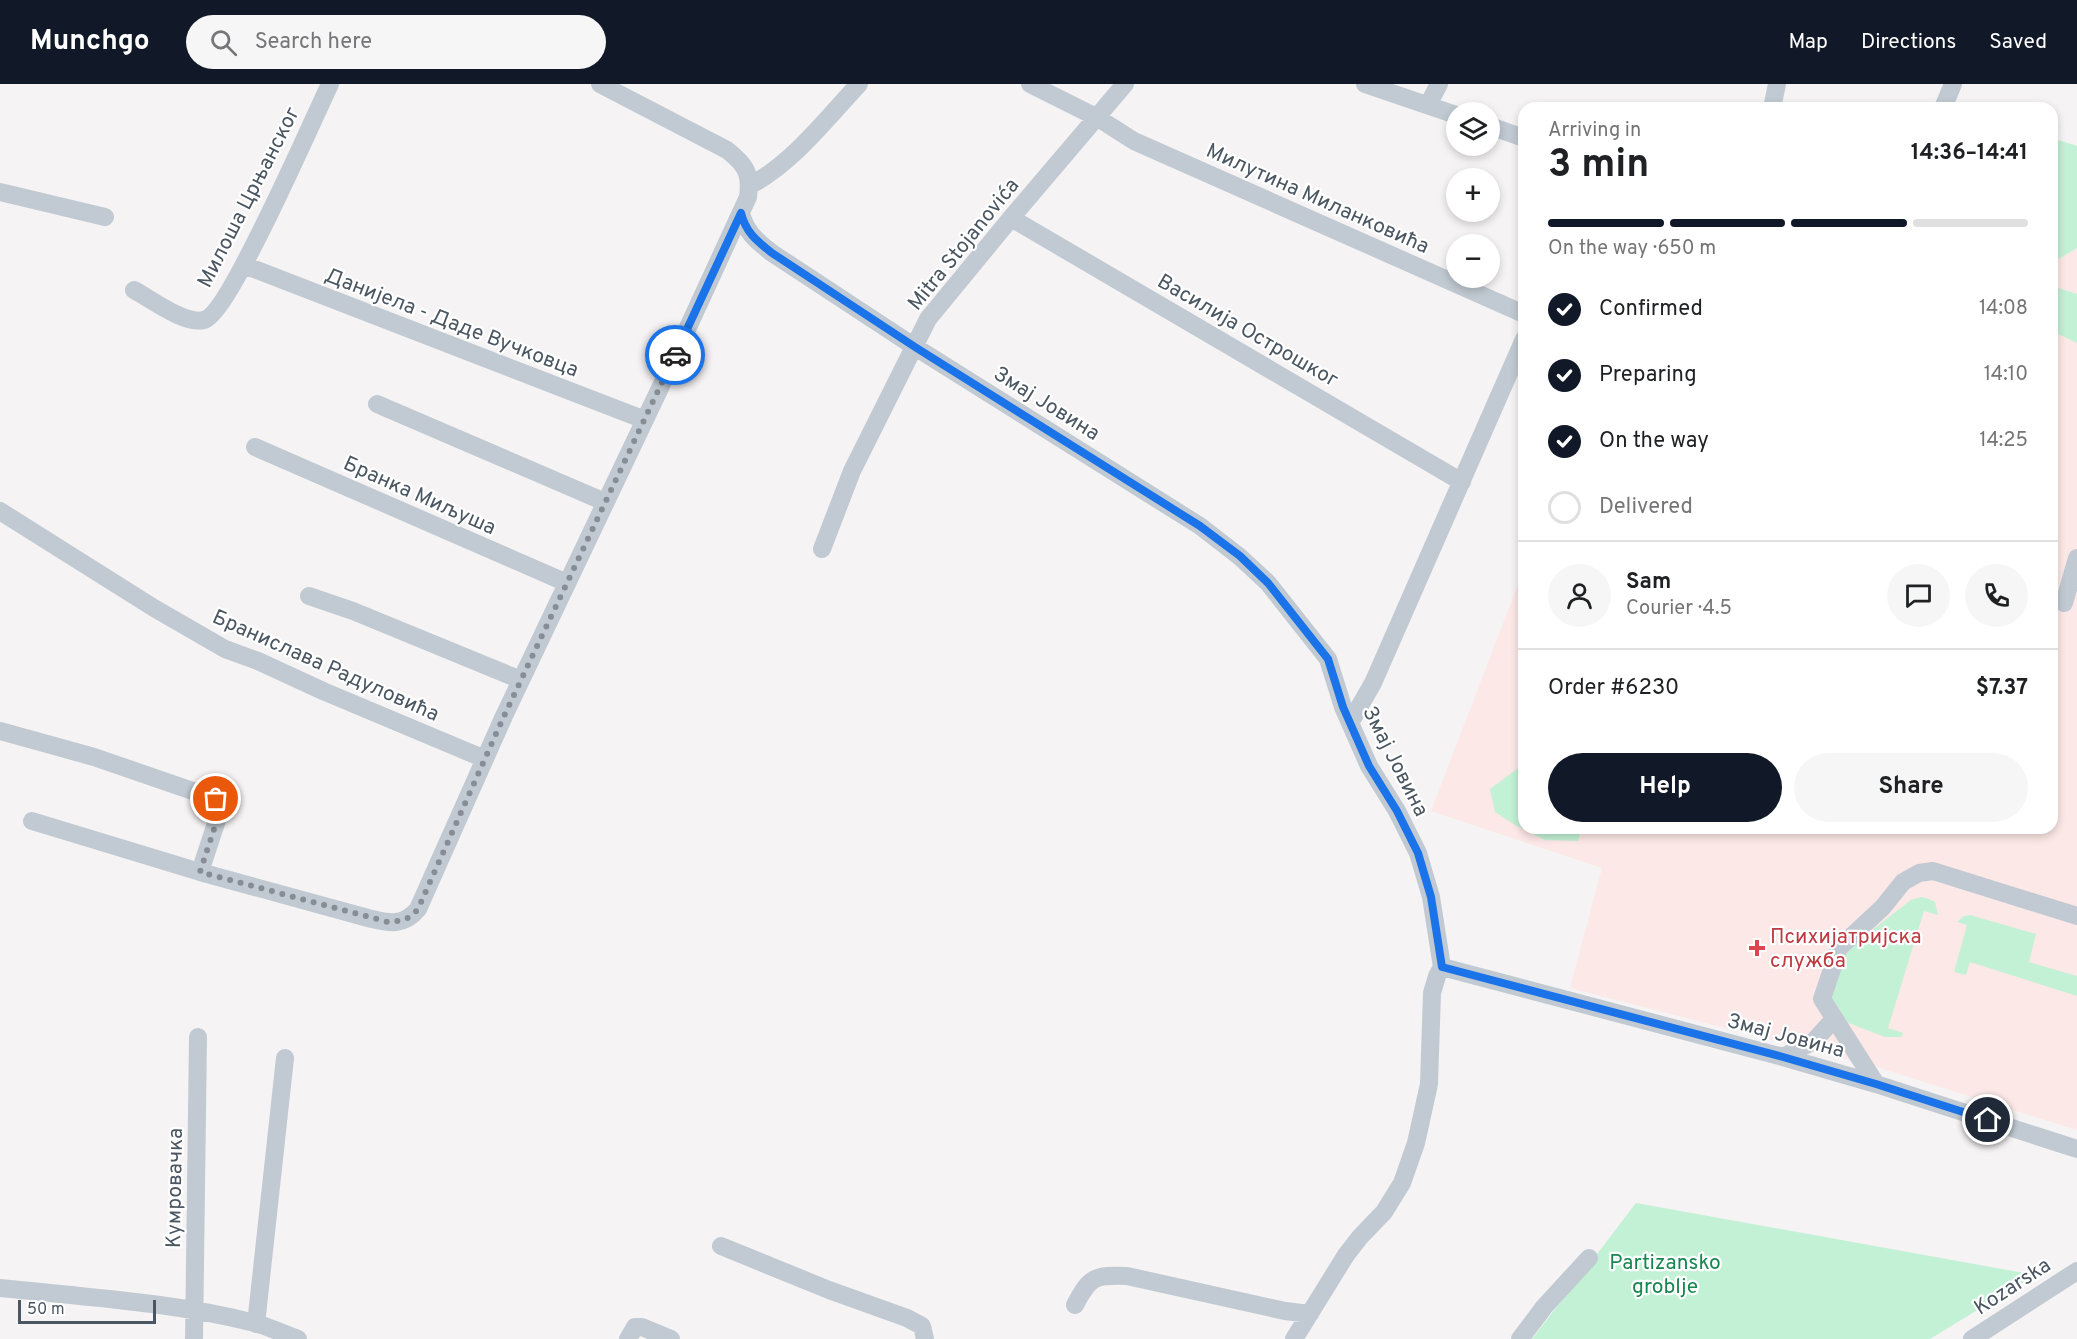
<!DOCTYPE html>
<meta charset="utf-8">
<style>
:root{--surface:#fff;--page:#f6f6f6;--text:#202124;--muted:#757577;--line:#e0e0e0;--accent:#111827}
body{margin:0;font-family:Overpass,sans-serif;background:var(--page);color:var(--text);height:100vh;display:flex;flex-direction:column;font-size:22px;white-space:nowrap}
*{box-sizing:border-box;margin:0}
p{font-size:20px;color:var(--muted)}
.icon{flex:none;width:33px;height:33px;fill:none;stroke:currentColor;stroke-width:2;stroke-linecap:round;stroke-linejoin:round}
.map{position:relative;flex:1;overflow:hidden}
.sheet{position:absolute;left:1518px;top:18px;width:540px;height:732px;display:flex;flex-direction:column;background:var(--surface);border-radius:18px;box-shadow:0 3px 9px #0003}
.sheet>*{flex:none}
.controls{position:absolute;left:1446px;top:18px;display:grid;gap:12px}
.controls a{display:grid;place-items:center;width:54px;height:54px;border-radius:50%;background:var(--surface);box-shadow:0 3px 9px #0003;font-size:30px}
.scale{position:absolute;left:18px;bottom:15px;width:138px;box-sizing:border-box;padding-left:6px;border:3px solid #4a5661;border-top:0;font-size:16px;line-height:21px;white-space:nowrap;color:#4a5661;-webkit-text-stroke:4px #fff;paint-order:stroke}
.pin{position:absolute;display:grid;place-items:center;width:51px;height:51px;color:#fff;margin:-26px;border:3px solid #fff;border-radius:50%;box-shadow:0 2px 6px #0007}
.courier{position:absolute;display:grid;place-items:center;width:60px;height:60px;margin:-30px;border:4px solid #1a73e8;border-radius:50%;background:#fff;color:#222;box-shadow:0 2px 8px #0007}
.headline em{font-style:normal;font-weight:700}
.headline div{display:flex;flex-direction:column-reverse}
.headline{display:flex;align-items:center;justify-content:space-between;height:102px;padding:0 30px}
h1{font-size:39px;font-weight:700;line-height:45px}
.bar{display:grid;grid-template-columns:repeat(4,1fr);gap:9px 6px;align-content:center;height:72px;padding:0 30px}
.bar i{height:8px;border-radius:4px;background:var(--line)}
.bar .selected{background:var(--accent)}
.bar p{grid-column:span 4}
.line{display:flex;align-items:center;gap:15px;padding:0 30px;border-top:2px solid var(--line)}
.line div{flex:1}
.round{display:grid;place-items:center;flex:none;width:63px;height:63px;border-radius:32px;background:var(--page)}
ol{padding:0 30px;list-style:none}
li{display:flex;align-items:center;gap:18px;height:66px}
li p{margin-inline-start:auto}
li .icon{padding:6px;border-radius:50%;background:var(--accent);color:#fff;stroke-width:4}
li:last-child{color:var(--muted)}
li i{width:33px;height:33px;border:3px solid var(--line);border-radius:50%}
.cta{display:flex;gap:12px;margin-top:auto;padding:12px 30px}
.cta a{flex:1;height:69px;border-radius:36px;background:var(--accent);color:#fff;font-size:24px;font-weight:700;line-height:69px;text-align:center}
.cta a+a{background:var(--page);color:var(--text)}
header{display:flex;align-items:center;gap:36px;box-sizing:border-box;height:84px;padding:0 30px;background:var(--accent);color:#fff}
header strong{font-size:28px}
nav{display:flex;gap:33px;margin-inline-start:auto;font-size:21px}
.search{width:420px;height:54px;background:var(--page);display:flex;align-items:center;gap:15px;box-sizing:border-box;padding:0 21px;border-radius:33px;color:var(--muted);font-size:22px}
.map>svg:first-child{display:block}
.medical{fill:#fce8e6}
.green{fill:#c3f1d5}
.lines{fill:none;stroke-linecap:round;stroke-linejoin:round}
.minor{stroke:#c1cad2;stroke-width:18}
.done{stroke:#868d94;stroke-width:6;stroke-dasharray:0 10.8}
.route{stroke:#1a73e8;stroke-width:8}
.health-dot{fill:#e0444e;stroke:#fff;stroke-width:2}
.labels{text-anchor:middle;stroke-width:4.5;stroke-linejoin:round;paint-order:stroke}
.street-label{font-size:21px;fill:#4a5661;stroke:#fff}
.health-label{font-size:21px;fill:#be3a42;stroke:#fff;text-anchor:start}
.park-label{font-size:21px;fill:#17864f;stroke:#fff}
</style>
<header>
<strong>Munchgo</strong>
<div class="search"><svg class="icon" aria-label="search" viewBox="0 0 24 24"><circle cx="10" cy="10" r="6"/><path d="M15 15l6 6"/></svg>Search here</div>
<nav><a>Map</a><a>Directions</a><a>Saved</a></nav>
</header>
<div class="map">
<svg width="2077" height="1255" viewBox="0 0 2077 1255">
<rect width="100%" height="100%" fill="#f5f3f3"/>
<path class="medical" d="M 2077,164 L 2077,1046 L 1880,984 L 1570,904 L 1602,784 L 1431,727 L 1524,485 L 1524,744 L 2052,744 L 2052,179 Z"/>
<path class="green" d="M 2052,54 L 2077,62 L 2077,164 L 2052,179 Z
M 2052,202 L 2077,210 L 2077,259 L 2052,247 Z
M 1524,671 L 1524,744 L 1582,744 L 1578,757 L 1545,756 L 1515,741 L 1495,728 L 1490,705 L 1521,682 Z
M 1921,813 L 1929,815 L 1935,818 L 1938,831 L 1924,827 L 1888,944 L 1903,949 L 1901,953 L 1885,953 L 1830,932 L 1827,929 L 1845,871 L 1854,860 L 1911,816 Z
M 1970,831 L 2036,850 L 2029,878 L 2077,892 L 2077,912 L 1970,878 L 1966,891 L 1954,888 L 1967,841 L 1957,838 L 1964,832 Z
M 1636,1119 L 2035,1191 L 1930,1255 L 1532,1255 Z"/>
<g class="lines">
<path class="minor" d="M 1030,0 L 1098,34 L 1134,57 L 1524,230
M 1365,0 L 1456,31
M 1428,21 L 1439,0
M 1772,24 L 1777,0
M 1943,24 L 1953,0
M 1490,42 L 1524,54
M 749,102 C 792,80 826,35 859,0
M 0,108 L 105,133
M 741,129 C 746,149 757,157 772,169 L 915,263 L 1200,442 L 1240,473 L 1268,499 L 1328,575 L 1343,623 L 1369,682 L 1397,727 L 1418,769 L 1431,813 L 1442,883 L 1783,973 L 1876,1000 L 2077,1065
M 1011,134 L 1462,398
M 244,181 L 645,336
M 134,206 C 151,215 185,241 204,236 C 229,230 314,33 330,0
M 377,320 L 605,418
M 255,363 L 567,499
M 0,427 L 154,524 L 225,565 L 258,577 L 323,607 L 485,675
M 822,465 L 852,387 L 928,235 L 1011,134 L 1125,0
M 309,512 L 353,527 L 521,596
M 2064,519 L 2077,474
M 1350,639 L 1373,599 L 1524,255
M 0,647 L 94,673 L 216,715 L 220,727 L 200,788
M 32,737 L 200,788 L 368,834 C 389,839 403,843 418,825 L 504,632 L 661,302 L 748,113 C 751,89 746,81 727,66 L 600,0
M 1783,973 L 1814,957 L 1834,935
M 1876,1000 L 1822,915 L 1839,864 L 1883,823 L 1903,798 L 1919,789 L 1933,787 L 2077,832
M 721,1162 L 829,1206 L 907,1234 L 922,1242 L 925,1255
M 0,1204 C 85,1213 172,1218 255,1239 C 269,1243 284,1250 298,1255
M 1075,1221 C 1090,1192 1095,1191 1127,1192 L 1285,1227 L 1310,1230
M 256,1240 L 285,974
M 194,1255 L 198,953
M 628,1255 L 635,1243 L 642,1243 L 671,1255
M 1294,1255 L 1346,1171 L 1360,1153 L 1384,1128 L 1402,1099 L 1416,1059 L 1429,1000 L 1432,909 L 1437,892 L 1442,883
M 1520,1255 L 1544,1223 L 1589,1174
M 1972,1255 L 2077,1187"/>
</g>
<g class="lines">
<path class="done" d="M 216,715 L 220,727 L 200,788 L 388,838 C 402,837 409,836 418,825 L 504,632 L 675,271"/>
<path class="route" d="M 675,271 L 741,129 C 746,149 757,157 772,169 L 915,263 L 1200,442 L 1240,472 L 1268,499 L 1328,575 L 1343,623 L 1369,682 L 1397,727 L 1418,769 L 1431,813 L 1442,883 L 1783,973 L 1876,1000 L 1988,1036"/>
</g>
<path class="health-dot" d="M1754 855h6v6h6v6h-6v6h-6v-6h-6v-6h6z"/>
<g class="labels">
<g class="street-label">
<text transform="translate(248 113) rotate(-63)" y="7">Милоша Црњанског</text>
<text transform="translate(1318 114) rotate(24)" y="7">Милутина Миланковића</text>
<text transform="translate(963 160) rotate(-51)" y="7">Mitra Stojanovića</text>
<text transform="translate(452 238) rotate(21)" y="7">Данијела - Даде Вучковца</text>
<text transform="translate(1248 246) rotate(30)" y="7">Василија Острошког</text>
<text transform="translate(1047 319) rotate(32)" y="7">Змај Јовина</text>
<text transform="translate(420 411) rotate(24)" y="7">Бранка Миљуша</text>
<text transform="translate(326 581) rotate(24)" y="7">Бранислава Радуловића</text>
<text transform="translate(1396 677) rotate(63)" y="7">Змај Јовина</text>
<text transform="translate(1786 951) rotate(15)" y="7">Змај Јовина</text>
<text transform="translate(174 1104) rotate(-89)" y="7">Кумровачка</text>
<text transform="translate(2012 1202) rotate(-33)" y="7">Kozarska</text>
</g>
<g class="health-label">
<text x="1770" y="859">Психијатријска<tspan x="1770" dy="24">служба</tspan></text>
</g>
<g class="park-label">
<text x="1665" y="1185">Partizansko<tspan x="1665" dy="24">groblje</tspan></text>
</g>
</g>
</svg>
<div class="controls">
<a><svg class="icon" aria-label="layers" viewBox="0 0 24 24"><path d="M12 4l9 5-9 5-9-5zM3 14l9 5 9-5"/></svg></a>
<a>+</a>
<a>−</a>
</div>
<div class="scale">50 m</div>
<div class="pin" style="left:216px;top:715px;background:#ea580c"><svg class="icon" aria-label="bag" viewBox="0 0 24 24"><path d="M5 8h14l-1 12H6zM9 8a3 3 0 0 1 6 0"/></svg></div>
<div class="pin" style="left:1988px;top:1036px;background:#1f2937"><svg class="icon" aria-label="home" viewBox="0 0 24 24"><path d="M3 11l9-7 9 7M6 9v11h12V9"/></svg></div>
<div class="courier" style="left:675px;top:271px"><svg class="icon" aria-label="car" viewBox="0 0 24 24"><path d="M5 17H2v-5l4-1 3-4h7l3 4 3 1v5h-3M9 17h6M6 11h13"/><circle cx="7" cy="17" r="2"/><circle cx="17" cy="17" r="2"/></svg></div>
<section class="sheet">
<div class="headline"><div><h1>3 min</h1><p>Arriving in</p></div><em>14:36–14:41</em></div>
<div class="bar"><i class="selected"></i><i class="selected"></i><i class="selected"></i><i></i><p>On the way · 650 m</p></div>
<ol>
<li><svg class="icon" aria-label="check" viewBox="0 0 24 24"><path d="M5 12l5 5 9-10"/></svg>Confirmed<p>14:08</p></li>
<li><svg class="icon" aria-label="check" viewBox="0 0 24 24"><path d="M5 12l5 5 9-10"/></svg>Preparing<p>14:10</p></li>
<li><svg class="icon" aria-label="check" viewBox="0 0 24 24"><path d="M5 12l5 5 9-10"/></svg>On the way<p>14:25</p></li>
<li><i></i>Delivered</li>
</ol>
<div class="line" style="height:108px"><a class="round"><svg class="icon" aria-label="person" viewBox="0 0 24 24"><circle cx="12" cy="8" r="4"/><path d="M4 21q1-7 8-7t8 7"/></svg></a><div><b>Sam</b><p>Courier · 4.5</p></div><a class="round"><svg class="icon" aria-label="chat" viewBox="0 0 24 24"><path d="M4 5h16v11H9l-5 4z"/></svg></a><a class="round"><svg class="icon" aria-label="phone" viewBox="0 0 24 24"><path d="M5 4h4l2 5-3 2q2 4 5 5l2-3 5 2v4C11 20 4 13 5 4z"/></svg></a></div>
<div class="line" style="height:78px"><div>Order #6230</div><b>$7.37</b></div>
<div class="cta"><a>Help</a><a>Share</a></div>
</section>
</div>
